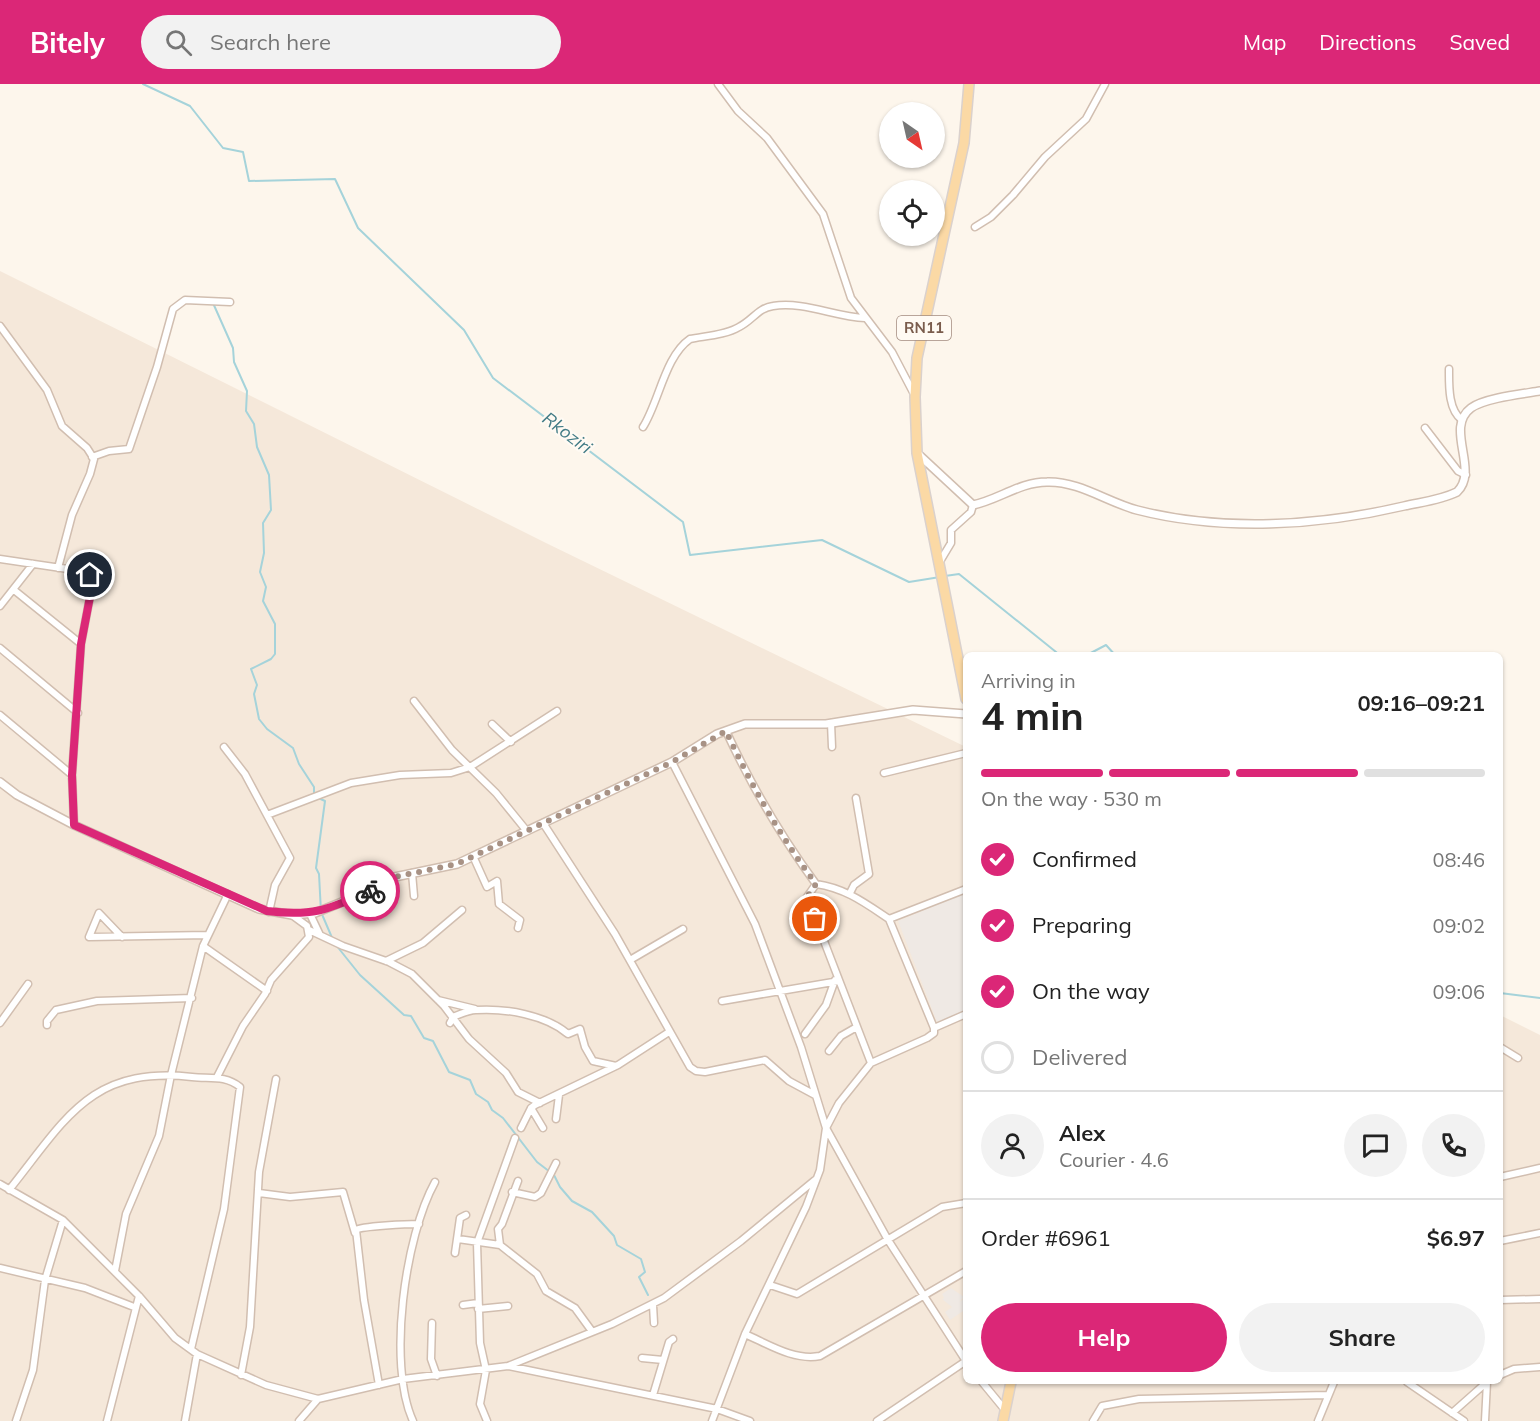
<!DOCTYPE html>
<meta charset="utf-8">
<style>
:root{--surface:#fff;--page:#f2f2f2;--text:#222;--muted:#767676;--line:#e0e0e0;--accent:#db2777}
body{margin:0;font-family:Mulish,sans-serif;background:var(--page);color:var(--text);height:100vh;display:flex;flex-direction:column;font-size:22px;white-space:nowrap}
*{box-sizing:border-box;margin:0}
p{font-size:20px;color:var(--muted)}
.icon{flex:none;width:33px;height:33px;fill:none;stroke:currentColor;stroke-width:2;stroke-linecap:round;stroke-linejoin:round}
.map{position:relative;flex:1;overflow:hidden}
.details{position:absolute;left:963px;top:568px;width:540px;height:732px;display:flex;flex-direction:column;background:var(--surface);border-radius:9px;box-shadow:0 2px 4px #0004}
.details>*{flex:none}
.needle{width:39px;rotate:146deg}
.controls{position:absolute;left:879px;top:18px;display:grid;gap:12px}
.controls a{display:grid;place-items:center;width:66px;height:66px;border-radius:50%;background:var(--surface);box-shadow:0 2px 4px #0004;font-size:30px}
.pin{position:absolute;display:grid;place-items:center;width:51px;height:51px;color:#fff;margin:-26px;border:3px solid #fff;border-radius:50%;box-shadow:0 2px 6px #0007}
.courier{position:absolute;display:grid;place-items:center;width:60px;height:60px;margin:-30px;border:4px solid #db2777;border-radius:50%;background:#fff;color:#222;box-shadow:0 2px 8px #0007}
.overview em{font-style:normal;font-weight:700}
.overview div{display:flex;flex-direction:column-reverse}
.overview{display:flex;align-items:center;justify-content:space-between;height:102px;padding:0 18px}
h1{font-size:39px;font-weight:700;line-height:45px}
.bar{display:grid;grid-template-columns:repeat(4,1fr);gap:9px 6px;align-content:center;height:72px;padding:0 18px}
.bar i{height:8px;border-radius:4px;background:var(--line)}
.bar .selected{background:var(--accent)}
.bar p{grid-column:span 4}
.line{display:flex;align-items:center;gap:15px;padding:0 18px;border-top:2px solid var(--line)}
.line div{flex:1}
.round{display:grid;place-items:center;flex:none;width:63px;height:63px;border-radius:32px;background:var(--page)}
ol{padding:0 18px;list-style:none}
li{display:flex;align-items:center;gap:18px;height:66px}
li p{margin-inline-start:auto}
li .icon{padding:6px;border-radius:50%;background:var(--accent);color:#fff;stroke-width:4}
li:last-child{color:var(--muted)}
li i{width:33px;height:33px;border:3px solid var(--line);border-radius:50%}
.action{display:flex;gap:12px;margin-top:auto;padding:12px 18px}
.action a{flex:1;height:69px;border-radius:36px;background:var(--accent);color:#fff;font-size:24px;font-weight:700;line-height:69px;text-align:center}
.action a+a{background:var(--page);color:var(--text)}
header{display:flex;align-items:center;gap:36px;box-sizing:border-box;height:84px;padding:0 30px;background:var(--accent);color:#fff}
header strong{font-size:28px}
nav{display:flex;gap:33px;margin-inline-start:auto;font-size:21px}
.search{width:420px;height:54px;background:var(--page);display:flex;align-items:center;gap:15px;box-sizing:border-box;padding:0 21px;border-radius:33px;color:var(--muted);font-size:22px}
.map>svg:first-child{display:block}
.residential{fill:#f5e8da}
.industrial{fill:#efe9e4}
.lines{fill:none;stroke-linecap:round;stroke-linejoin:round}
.stream{stroke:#a5d3da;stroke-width:2}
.minor-casing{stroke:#d1beb0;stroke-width:9}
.tertiary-casing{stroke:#d1beb0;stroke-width:10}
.primary-casing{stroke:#dad1cd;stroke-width:12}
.minor{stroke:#fff;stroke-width:6}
.tertiary{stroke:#fff;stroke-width:7}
.primary{stroke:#fbd9a5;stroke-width:9}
.done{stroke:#a89285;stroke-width:6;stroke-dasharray:0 10.8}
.route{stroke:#db2777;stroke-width:8}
.labels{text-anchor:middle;stroke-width:4.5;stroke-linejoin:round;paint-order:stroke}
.shield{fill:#fffaf3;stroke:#a28b7f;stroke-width:1.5}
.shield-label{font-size:15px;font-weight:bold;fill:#7a5c4d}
.water-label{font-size:18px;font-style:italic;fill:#437c86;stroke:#fffaf3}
</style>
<header>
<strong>Bitely</strong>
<div class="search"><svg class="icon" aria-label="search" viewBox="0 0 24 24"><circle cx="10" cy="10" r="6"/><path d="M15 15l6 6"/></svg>Search here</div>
<nav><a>Map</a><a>Directions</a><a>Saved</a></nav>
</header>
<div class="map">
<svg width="1540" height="1337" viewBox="0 0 1540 1337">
<rect width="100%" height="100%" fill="#fdf6ec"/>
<path class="residential" d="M 0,187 L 546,459 L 966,663 L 966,1298 L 1500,1298 L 1500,931 L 1540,951 L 1540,1337 L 0,1337 Z"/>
<path class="industrial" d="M 966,809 L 966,926 L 937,938 L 898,837 Z
M 951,1204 L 964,1213 L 959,1218 L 966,1214 L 966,1225 L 950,1236 L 945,1228 L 952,1223 L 942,1215 L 944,1214 L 942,1210 Z"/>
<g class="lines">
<path class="stream" d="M 143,0 L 190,22 L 223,64 L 243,68 L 249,97 L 335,95 L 358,144 L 464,246 L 493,294 L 683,438 L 690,471 L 822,456 L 909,498 L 940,493
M 213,219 L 233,264 L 234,278 L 247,307 L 246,327 L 254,340 L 257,363 L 269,391 L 271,426 L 263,439 L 264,469 L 260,488 L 266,503 L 263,517 L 275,540 L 275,570 L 271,575 L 251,585 L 257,601 L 254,610 L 259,635 L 267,645 L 293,664 L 299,680 L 314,703 L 314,712 L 325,717 L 316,784 L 319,790 L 321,828 L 333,856
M 945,492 L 959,490 L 1061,572
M 1085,572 L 1106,561 L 1116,572
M 336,861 L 360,891 L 404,931 L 411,932 L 424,954 L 433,957 L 449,988 L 470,996 L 476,1010 L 488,1018 L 492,1026 L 503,1034 L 537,1078 L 554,1091 L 560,1103 L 572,1117 L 592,1128 L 614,1152 L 617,1161 L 641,1175 L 645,1188 L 639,1193 L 648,1211
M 1500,909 L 1540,914"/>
<defs>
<path id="minor" d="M 718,0 L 738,27 L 767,54 L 823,130 L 851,214 L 892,268 L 914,310
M 975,143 L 991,133 L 1013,111 L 1045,73 L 1086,35 L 1105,0
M 0,242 L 47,306 L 62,342 L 87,364 L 94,375 L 90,390 L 72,431 L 58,484
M 1449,285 C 1449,301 1448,326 1462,336
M 643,343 C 659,318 665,272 690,255 C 705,252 726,251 739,243 C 753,236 758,224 773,222 C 804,217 835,233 865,234
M 1425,344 L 1458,387 L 1466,391
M 92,373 L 109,367 L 129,365 L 157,283 L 173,225 L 185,216 L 230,218
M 0,475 L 88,488 L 93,497 L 81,560 L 72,691 L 74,741
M 939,479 L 951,459 L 951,446 L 971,428 L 973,421
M 14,506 L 81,560
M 0,522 L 33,480
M 0,564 L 78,629
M 414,617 L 452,666 L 496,709 L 526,746
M 0,631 L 72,691
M 831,639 L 832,663
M 492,640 L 511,658
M 726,647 C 751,701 780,751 816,800 L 807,813 L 871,979
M 224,663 L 245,690 L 290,774 L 275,801 L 269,828
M 672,678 L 755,840 L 801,963 L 826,1044 L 888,1156 L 966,1277
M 884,689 L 966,669
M 267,731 L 351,699 L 400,691 L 451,689 L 470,683 L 557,627
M 543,739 L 615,850 L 690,983 L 696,987 L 705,988 L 765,976 L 789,997 L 815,1011
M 473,772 L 487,803 L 497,797 L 499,820 L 520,836 L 518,844
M 412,789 L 414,812
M 816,800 C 845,804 865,819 889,835
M 850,809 L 854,801 L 869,790 L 856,714
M 310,830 L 320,851
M 309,846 L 343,862 L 389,878 L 412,890 L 444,922 L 469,955 L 506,989 L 518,1008 L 540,1019
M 122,853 L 99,829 L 89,853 L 208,851
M 203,862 L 267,907
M 630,876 L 683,845
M 386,877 L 423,859 L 462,826
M 438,916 L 475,925
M 722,917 L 839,897
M 0,939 L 28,900
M 450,939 L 453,933 C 460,930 469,926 476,926 C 505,924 546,931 568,950 L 580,945 L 585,963 L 593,977 L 616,982
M 47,941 L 47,937 L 56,926 L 97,917 L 192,914
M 934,944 L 889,835 L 966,805
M 805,950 L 826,921 L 835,896
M 1500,963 L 1518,974
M 829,967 L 841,952 L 855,944
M 217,993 L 243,942 L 265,910 L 271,896 L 309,853 L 307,842 L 292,831
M 531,1024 L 543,1044
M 556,1035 L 559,1011
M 521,1044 L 531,1024 L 535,1021 L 618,981 L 669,948
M 1500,1093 L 1540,1084
M 0,1100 L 63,1136 L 139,1212 L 175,1254 L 197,1270 L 266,1301 L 318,1315
M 9,1106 C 66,1035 90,982 192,993 C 210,995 225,991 240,1003 L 224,1125 L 191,1265
M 512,1108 L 535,1113 L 541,1109 L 556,1079
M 259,1109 L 290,1113 L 343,1108 L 355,1149
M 458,1155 L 500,1161 L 537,1190 L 546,1207 L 575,1224 L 591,1246
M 1500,1157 L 1540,1149
M 500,1161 L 498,1145 L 502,1140 L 518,1097
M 455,1169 L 460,1134 L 466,1131
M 0,1184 L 85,1204 L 134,1223
M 115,1187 L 126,1130 L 159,1052 L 171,991 L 203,862 L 228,810
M 770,1201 L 797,1210 L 942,1123 L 966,1119
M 1500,1216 L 1540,1215
M 463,1221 L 478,1219
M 653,1221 L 654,1239
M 478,1225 L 508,1222
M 432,1239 L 431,1275 L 437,1292
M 745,1250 C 768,1260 794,1277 820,1272 L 966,1187
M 642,1274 L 663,1276
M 508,1282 L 612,1240 L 664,1214 L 741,1157 L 815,1096
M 241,1291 L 250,1243 L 259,1088 L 276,995
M 1500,1291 L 1514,1285 L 1540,1283
M 982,1298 L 1005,1326
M 1407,1298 L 1464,1337
M 379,1301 L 364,1216 L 356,1146 C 361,1142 409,1140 419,1140
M 653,1311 L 669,1258 L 673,1255
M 1452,1329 L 1487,1298 L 1485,1337
M 16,1337 L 33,1286 L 45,1196 L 63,1136
M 107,1337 L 139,1212
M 185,1337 L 197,1270
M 299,1337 L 318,1315 L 403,1295 L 508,1282 L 717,1325 L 750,1337
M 413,1337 C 387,1280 405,1152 435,1098
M 487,1337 L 480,1320 L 486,1286 L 480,1259 L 477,1159 L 515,1054
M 712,1337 L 745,1250 L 806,1123 L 820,1086 L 826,1044 L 839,1019 L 871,979 L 927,954 L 934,949 L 934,944 L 966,930
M 877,1337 L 966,1277
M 1093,1337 L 1102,1322 L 1139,1315 L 1328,1311
M 1318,1337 L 1334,1298"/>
<path id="tertiary" d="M 917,369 L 973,421 C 998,416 1020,398 1047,398 C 1079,397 1107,418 1137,426 C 1223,448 1319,442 1404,422 C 1422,418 1441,416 1457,408 C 1480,386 1444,344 1471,324 C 1485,314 1522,310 1540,307
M 0,698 L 17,711 L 74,741 L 259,825 L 292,831 L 315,829 L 374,805 L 385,795 L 457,780 L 672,678 L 717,650 L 745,640 L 826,640 L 913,626 L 966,630"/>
<path id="primary" d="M 966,615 L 917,369 L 915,313 L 917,274 L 964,59 L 969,0
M 1003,1337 L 1011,1298"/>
</defs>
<use href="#minor" class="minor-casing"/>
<use href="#tertiary" class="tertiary-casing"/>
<use href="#primary" class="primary-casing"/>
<use href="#minor" class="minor"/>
<use href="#tertiary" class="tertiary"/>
<use href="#primary" class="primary"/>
</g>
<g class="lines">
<path class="done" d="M 370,807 L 385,795 L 457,780 L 672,678 L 726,647 C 751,701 780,752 816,800 L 807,813 L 815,835"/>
<path class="route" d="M 90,491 L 93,497 L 81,560 L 72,691 L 74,741 L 267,827 C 314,833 329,825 370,807"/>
</g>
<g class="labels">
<rect class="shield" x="897" y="232" width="54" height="24" rx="4.5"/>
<g class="shield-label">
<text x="924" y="249">RN11</text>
</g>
<g class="water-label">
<text transform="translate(567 349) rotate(37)" y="6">Rkoziri</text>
</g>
</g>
</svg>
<div class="controls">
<a><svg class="needle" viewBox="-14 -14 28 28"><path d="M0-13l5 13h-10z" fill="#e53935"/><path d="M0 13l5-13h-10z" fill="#767676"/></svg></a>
<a><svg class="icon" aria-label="locate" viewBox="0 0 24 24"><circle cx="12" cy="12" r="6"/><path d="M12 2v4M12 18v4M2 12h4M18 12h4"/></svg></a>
</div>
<div class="pin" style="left:815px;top:835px;background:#ea580c"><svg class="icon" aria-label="bag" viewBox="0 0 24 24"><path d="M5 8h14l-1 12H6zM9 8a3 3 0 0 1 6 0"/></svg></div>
<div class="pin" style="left:90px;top:491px;background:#1f2937"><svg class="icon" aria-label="home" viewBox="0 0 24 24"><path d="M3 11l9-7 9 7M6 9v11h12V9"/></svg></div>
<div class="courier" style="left:370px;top:807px"><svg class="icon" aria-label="bike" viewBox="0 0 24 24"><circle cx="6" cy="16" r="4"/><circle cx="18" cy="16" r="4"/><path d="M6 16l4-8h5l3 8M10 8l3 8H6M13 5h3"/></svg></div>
<section class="details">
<div class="overview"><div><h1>4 min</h1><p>Arriving in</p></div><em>09:16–09:21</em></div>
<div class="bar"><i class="selected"></i><i class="selected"></i><i class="selected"></i><i></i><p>On the way · 530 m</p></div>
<ol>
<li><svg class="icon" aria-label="check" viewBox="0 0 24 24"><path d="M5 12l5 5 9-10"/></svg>Confirmed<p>08:46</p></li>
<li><svg class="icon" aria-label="check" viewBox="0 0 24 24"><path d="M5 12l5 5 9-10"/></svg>Preparing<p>09:02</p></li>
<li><svg class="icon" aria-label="check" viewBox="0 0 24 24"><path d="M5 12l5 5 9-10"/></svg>On the way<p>09:06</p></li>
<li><i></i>Delivered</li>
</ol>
<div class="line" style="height:108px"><a class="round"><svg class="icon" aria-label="person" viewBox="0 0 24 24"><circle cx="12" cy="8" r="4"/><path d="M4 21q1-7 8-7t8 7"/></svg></a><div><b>Alex</b><p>Courier · 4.6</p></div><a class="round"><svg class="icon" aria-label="chat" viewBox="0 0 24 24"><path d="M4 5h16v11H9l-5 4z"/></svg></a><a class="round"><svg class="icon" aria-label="phone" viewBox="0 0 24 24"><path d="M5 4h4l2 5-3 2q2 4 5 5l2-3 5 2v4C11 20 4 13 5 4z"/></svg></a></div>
<div class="line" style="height:78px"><div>Order #6961</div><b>$6.97</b></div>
<div class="action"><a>Help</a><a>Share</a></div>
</section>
</div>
